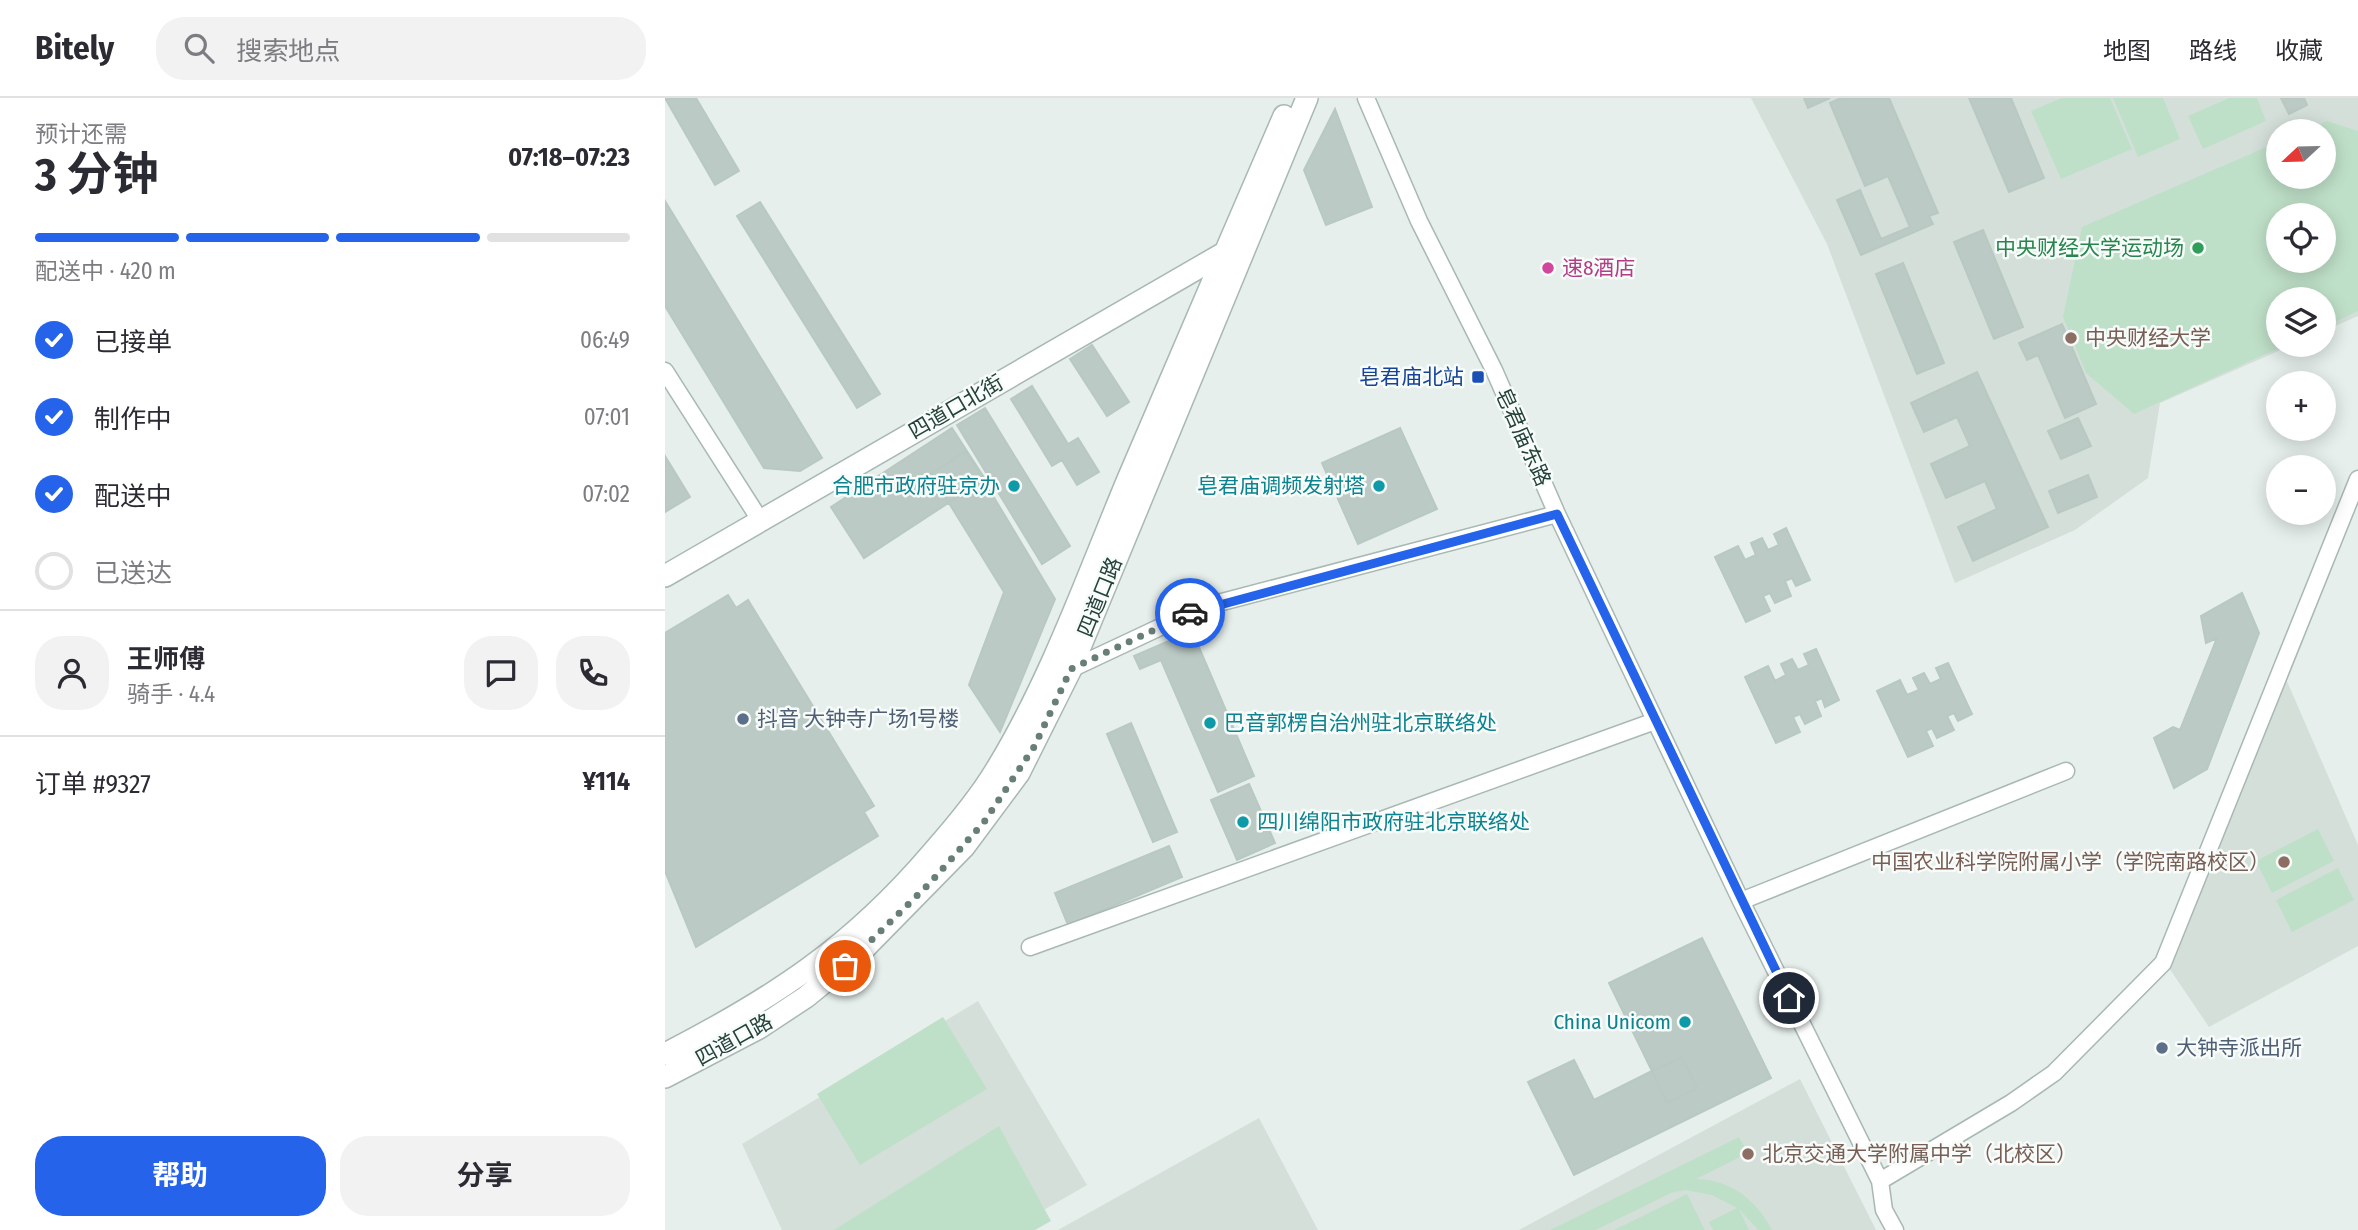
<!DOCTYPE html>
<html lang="zh">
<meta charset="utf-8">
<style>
:root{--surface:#fff;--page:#f2f2f3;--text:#2b2b33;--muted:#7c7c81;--line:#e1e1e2;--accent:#2563eb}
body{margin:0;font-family:"Fira Sans Condensed","Noto Sans SC",sans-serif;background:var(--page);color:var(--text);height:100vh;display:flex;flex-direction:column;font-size:26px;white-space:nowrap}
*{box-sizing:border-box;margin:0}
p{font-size:23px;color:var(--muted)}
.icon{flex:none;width:38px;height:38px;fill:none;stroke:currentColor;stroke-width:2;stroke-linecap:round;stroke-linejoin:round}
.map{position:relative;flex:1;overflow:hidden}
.drawer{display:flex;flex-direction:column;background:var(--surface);width:665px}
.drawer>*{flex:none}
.needle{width:46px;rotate:248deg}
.controls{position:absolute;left:1601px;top:21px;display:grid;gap:14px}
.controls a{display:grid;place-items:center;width:70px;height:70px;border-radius:50%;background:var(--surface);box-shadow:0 4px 18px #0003;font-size:35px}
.pin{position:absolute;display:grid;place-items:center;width:60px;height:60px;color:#fff;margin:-30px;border:4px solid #fff;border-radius:50%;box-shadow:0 2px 7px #0007}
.courier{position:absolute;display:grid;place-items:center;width:70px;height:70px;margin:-35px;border:5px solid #2563eb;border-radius:50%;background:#fff;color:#222;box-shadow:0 2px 9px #0007}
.head em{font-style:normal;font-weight:700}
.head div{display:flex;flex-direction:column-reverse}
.head{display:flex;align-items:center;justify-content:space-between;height:119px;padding:0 35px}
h1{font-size:46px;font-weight:700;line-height:52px}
.bar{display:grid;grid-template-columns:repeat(4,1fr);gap:10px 7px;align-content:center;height:84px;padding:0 35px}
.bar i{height:9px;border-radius:5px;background:var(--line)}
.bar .current{background:var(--accent)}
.bar p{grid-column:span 4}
.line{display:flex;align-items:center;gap:18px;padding:0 35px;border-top:2px solid var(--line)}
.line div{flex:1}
.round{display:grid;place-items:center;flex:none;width:74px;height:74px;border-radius:28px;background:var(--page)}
ol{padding:0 35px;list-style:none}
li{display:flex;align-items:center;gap:21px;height:77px}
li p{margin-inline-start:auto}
li .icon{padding:7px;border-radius:50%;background:var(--accent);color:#fff;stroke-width:4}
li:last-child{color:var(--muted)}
li i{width:38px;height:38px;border:4px solid var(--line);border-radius:50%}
.primary-button{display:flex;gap:14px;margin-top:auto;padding:14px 35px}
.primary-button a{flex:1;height:80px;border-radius:28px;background:var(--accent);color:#fff;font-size:28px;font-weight:700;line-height:80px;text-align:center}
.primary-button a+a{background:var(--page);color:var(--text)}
header{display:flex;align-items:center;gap:42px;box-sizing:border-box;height:98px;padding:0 35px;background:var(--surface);border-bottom:2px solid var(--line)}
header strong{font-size:33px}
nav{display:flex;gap:38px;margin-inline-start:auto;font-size:24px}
.search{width:490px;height:63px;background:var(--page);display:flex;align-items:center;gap:18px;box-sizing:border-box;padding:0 24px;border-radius:28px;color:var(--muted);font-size:26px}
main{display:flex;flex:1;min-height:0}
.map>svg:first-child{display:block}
.built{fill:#d4dfda;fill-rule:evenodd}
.park{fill:#bfe0c8;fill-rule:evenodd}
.building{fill:#bbcac4;stroke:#b8c9c2;stroke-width:2}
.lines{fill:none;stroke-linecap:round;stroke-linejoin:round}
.minor-casing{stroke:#a8b8b2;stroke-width:19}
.tertiary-casing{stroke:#a8b8b2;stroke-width:24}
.minor{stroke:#fff;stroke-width:16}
.tertiary{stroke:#fff;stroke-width:21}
.done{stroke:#687f78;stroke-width:7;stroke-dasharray:0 12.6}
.route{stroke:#2563eb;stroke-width:9}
.leisure-dot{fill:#2e9e5b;stroke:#f7fbf9;stroke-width:2.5}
.hotel-dot{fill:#d1479c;stroke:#f7fbf9;stroke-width:2.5}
.education-dot{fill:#8d6e63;stroke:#f7fbf9;stroke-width:2.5}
.transit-dot{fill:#1a4fb4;stroke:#f7fbf9;stroke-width:2.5}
.culture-dot{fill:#0f9aa8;stroke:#f7fbf9;stroke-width:2.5}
.service-dot{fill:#5c6f8a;stroke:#f7fbf9;stroke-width:2.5}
.labels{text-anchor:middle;stroke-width:5;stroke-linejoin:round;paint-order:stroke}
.leisure-label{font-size:21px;fill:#27864d;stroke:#f7fbf9;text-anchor:end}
.hotel-label{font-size:21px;fill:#b23c85;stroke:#f7fbf9;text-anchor:start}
.education-label{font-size:21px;fill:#785e54;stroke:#f7fbf9;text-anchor:start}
.transit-label{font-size:21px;fill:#164399;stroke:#f7fbf9;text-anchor:end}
.street-label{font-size:21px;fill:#24423a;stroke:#f7fbf9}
.culture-label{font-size:21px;fill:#0d838f;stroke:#f7fbf9;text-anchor:end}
.service-label{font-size:21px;fill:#4e5e75;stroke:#f7fbf9;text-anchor:start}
</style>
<header>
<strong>Bitely</strong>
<div class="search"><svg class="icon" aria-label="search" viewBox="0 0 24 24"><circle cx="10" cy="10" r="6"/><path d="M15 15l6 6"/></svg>搜索地点</div>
<nav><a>地图</a><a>路线</a><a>收藏</a></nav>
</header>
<main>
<section class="drawer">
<div class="head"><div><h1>3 分钟</h1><p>预计还需</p></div><em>07:18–07:23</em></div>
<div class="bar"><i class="current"></i><i class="current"></i><i class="current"></i><i></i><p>配送中 · 420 m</p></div>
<ol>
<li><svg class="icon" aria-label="check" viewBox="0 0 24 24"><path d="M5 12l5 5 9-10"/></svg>已接单<p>06:49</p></li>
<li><svg class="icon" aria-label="check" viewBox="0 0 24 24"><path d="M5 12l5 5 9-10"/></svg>制作中<p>07:01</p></li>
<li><svg class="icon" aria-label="check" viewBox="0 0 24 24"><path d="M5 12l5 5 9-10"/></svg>配送中<p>07:02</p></li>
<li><i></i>已送达</li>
</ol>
<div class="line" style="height:126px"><a class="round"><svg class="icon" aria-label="person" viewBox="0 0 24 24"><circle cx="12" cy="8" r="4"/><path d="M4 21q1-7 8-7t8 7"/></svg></a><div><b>王师傅</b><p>骑手 · 4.4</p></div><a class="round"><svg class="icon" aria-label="chat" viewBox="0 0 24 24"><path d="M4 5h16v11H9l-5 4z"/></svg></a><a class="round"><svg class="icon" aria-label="phone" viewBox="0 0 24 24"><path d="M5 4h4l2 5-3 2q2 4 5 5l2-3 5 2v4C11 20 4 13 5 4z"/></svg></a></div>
<div class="line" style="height:91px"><div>订单 #9327</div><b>¥114</b></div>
<div class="primary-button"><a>帮助</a><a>分享</a></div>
</section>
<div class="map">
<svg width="1693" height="1132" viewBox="0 0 1693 1132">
<rect width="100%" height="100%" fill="#e6efeb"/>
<path class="built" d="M 1086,0 L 1693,0 L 1693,218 L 1659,233 L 1659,201 L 1614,201 L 1614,247 L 1627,247 L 1495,305 L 1483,380 L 1410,432 L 1290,485 L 1162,146 ZM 1614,33 L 1659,33 L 1659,79 L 1614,79 ZM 1614,117 L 1659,117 L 1659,163 L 1614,163 Z
M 1621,581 L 1693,747 L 1693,848 L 1544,929 L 1504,870 Z
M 313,903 L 422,1087 L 344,1132 L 117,1132 L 77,1046 Z
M 1135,981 L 1211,1132 L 854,1132 Z
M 594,1020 L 653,1132 L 393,1132 Z"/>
<path class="park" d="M 1397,0 L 1445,0 L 1467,51 L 1396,81 L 1366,13 Z
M 1448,0 L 1498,0 L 1515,41 L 1473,59 Z
M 1564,0 L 1592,0 L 1601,23 L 1538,51 L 1523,18 Z
M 1662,23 L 1693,33 L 1693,213 L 1659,229 L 1659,201 L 1614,201 L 1614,247 L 1620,247 L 1469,316 L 1421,275 L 1398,219 L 1417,129 L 1613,44 L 1614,79 L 1659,79 L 1659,33 L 1639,33 ZM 1614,117 L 1659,117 L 1659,163 L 1614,163 Z
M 1653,731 L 1669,763 L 1607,795 L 1591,763 Z
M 1673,770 L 1689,802 L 1627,834 L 1611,802 Z
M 278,919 L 322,991 L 195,1067 L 152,996 Z
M 334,1028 L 386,1123 L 370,1132 L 169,1132 Z
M 1074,1039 L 1083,1055 L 1031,1081 C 1065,1081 1092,1102 1107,1132 L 1093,1132 L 1074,1111 L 1084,1132 L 1048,1132 L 1044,1124 L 1072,1110 L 1047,1097 L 1020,1092 L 1006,1095 L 931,1132 L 885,1132 Z
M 1022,1096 L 1040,1132 L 949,1132 Z"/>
<path class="building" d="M 0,0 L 31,0 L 74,73 L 50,87 Z
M 1139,0 L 1165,0 L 1143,10 Z
M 1176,0 L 1224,0 L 1273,115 L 1264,118 L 1268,126 L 1196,157 L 1172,102 L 1195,92 L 1216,141 L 1245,129 L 1223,78 L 1200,88 L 1165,5 Z
M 1304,0 L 1346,0 L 1379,80 L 1344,94 Z
M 1616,0 L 1639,0 L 1642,7 L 1624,16 Z
M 670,11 L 707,109 L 661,127 L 639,72 Z
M 0,103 L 157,360 L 135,373 L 99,370 L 0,208 Z
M 95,104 L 215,296 L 192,310 L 72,118 Z
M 1318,132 L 1358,229 L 1329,241 L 1289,144 Z
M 1238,165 L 1279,265 L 1252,276 L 1211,176 Z
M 1397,226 L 1431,306 L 1400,320 L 1373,257 L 1362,262 L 1354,245 Z
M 427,247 L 464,304 L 442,318 L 405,261 Z
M 1312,274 L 1383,429 L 1308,463 L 1293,429 L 1332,411 L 1320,383 L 1281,400 L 1266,366 L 1305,348 L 1292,319 L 1259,334 L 1246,305 Z
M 367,288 L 403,346 L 413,340 L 434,374 L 412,387 L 397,362 L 387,368 L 346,301 Z
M 320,310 L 405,448 L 377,466 L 292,327 Z
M 1413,320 L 1426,348 L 1396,361 L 1383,333 Z
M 287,330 L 320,381 L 199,460 L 166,409 Z
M 735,330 L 772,411 L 693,446 L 657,365 Z
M 301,353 L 390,501 L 335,634 L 304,587 L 339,494 L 266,376 Z
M 0,358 L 25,399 L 0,414 Z
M 1423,377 L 1432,399 L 1393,415 L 1384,393 Z
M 1121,430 L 1145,482 L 1131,488 L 1127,480 L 1120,483 L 1126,498 L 1110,505 L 1105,495 L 1098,498 L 1105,513 L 1081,524 L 1050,459 L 1073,448 L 1080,462 L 1091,457 L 1086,445 L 1097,440 L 1103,452 L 1114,447 L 1109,436 Z
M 1577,495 L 1594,535 L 1542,671 L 1509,690 L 1489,640 L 1508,629 L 1515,632 L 1552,540 L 1541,545 L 1536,518 Z
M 63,497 L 71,510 L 83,502 L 209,708 L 199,714 L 213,738 L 31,849 L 0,773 L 0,535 Z
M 527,533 L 589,678 L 553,694 L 496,562 L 475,571 L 469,558 Z
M 1151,551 L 1174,602 L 1160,609 L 1157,600 L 1150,603 L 1156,618 L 1140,626 L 1135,616 L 1128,619 L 1135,634 L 1111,645 L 1080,579 L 1103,568 L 1110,583 L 1121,577 L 1116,566 L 1127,561 L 1133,572 L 1144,567 L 1139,556 Z
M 1283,565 L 1307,616 L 1293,623 L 1289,615 L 1282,618 L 1289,632 L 1272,640 L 1267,630 L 1261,633 L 1268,648 L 1243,659 L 1212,593 L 1235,582 L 1242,597 L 1254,592 L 1248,580 L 1259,575 L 1265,586 L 1276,581 L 1271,570 Z
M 466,625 L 512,734 L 488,744 L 442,636 Z
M 584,686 L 610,745 L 572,762 L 546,702 Z
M 504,748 L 517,779 L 403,827 L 390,795 Z
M 1037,840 L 1106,980 L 909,1077 L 863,984 L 909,962 L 929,1002 L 987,973 L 944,885 Z
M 1017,959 L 1032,990 L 1002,1005 L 987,973 Z"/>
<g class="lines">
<defs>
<path id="minor" d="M 701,0 L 754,123 L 829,272 L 892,416 L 1076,803 L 1215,1083 L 1219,1112 L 1230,1132
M 0,273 L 95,422
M 406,571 L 538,509 L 892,416
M 1076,803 L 1401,673
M 365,849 L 990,623
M 1215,1083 L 1346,1005 L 1389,975 L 1498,865 L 1693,381"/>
<path id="tertiary" d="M 0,478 L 559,155
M 0,956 C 109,900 187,849 267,755 C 290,729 313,702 331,672 C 386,582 422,479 463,381 C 514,260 567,139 619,18
M 0,979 L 94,930 L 141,899 L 195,855 L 299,749 L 354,675 L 406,571 L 642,0"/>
</defs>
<use href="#minor" class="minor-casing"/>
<use href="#tertiary" class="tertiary-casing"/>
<use href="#minor" class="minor"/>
<use href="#tertiary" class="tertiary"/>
</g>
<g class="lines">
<path class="done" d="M 180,868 L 265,785 L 319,724 L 369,649 L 406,571 L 525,515"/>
<path class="route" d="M 525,515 L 892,416 L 1124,900"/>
</g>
<circle class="leisure-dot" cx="1533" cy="150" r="7"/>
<circle class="hotel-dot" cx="883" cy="170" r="7"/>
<g class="education-dot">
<circle cx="1406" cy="240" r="7"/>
<circle cx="1619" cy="764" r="7"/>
<circle cx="1083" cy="1056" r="7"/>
</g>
<rect class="transit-dot" x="806" y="272" width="14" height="14" rx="3.5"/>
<g class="culture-dot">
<circle cx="349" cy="388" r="7"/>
<circle cx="714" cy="388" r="7"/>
<circle cx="545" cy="625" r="7"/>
<circle cx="578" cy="724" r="7"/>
<circle cx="1020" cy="924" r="7"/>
</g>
<g class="service-dot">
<circle cx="78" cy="621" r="7"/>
<circle cx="1497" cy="950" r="7"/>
</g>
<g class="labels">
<g class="leisure-label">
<text x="1519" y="157">中央财经大学运动场</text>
</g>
<g class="hotel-label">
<text x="897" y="177">速8酒店</text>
</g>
<g class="education-label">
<text x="1420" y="247">中央财经大学</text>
<text x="1605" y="771" text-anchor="end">中国农业科学院附属小学（学院南路校区）</text>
<text x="1097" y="1063">北京交通大学附属中学（北校区）</text>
</g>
<g class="transit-label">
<text x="799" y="286">皂君庙北站</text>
</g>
<g class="street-label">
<text transform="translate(291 309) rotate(-30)" y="7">四道口北街</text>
<text transform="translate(858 339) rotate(66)" y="7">皂君庙东路</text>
<text transform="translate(435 499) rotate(-68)" y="7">四道口路</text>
<text transform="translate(69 942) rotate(-29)" y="7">四道口路</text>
</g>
<g class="culture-label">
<text x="335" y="395">合肥市政府驻京办</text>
<text x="700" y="395">皂君庙调频发射塔</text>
<text x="559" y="632" text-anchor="start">巴音郭楞自治州驻北京联络处</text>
<text x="592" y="731" text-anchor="start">四川绵阳市政府驻北京联络处</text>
<text x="1006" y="931">China Unicom</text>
</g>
<g class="service-label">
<text x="92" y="628">抖音 大钟寺广场1号楼</text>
<text x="1511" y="957">大钟寺派出所</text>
</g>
</g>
</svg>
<div class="controls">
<a><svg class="needle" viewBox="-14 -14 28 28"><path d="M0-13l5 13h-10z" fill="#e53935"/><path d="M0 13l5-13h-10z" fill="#7c7c81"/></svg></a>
<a><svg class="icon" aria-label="locate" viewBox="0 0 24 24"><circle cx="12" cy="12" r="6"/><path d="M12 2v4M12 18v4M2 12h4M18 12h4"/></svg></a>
<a><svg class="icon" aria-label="layers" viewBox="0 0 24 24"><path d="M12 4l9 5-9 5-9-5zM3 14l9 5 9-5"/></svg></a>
<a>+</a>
<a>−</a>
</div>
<div class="pin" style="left:180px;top:868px;background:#ea580c"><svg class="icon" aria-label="bag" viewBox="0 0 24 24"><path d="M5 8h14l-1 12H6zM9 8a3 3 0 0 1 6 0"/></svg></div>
<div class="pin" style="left:1124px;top:900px;background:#1f2937"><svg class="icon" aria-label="home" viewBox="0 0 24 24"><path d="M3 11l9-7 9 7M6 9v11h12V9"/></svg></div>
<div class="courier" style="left:525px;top:515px"><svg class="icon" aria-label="car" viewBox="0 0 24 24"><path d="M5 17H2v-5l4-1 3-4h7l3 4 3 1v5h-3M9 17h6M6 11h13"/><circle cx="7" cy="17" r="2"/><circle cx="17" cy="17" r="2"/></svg></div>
</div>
</main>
